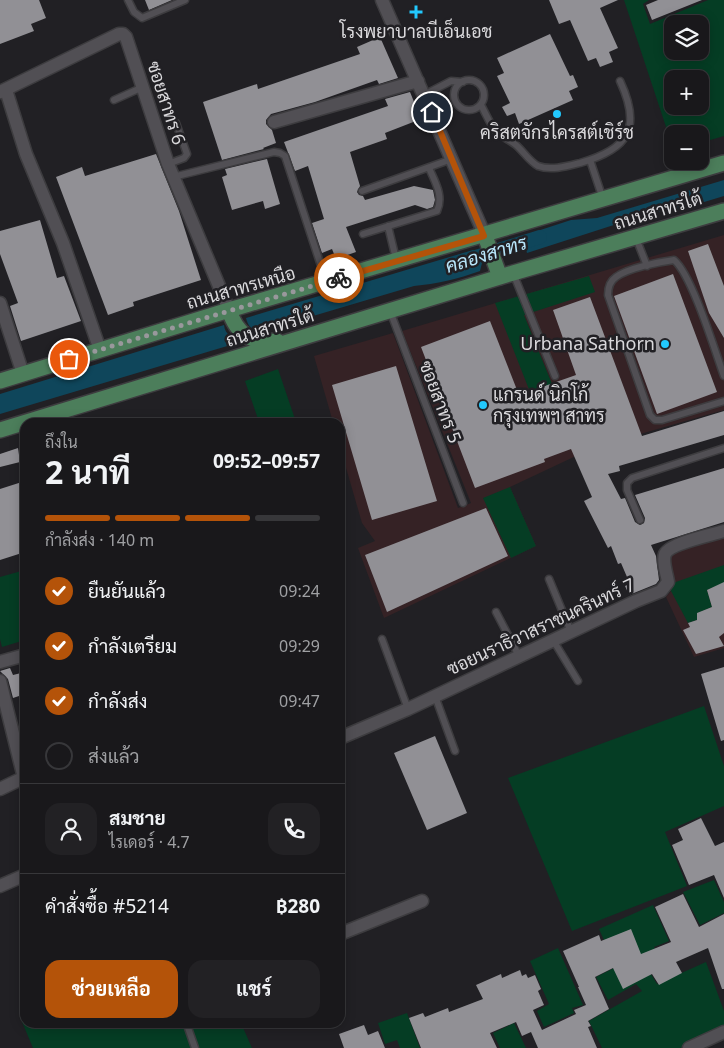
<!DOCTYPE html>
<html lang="th">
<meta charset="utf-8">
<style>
:root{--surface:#19181b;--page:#222124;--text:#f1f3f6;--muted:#9fa0a3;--line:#37373a;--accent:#b45309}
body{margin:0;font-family:"Noto Sans",Sarabun,sans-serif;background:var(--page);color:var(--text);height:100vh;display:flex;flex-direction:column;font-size:19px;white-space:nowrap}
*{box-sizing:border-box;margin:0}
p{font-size:16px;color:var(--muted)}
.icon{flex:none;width:28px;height:28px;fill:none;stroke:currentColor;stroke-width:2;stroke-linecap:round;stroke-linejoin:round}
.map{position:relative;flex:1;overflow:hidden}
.side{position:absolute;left:20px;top:418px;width:325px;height:610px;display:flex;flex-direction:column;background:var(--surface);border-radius:15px;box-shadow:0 2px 12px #0003,0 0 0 1px var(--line)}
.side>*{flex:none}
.fabs{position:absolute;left:664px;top:15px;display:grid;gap:10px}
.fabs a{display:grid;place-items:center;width:45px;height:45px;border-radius:10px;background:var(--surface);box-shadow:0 2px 12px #0003,0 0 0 1px var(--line);font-size:25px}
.pin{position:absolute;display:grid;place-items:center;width:42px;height:42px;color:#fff;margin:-21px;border:2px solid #fff;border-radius:50%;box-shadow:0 1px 5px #0007}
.courier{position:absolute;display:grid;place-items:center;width:50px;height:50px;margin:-25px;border:4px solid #b45309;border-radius:50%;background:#fff;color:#222;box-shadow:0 1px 6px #0007}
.headline em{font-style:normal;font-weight:700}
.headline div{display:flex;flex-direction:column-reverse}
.headline{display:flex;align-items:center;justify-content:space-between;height:85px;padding:0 25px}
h1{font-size:32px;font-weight:700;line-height:38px}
.bar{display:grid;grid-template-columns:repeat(4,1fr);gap:8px 5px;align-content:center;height:60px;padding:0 25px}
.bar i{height:6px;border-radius:4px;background:var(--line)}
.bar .selected{background:var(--accent)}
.bar p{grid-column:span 4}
.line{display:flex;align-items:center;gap:12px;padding:0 25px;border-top:1px solid var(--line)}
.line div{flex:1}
.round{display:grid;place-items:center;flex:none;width:52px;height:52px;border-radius:15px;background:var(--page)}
ol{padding:0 25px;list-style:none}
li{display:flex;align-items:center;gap:15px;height:55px}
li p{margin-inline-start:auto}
li .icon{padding:5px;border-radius:50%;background:var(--accent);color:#fff;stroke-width:4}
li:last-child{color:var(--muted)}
li i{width:28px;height:28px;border:2px solid var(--line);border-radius:50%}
.button{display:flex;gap:10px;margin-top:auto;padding:10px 25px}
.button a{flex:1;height:58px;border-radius:15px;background:var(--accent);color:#fff;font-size:20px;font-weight:700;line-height:58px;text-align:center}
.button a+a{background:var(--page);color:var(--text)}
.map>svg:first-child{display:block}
.commercial{fill:#352225}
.green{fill:#053d24;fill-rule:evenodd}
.water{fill:#0f465b}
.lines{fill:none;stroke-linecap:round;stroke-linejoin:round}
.canal{stroke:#0f465b;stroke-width:14}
.building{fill:#919095}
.lane-casing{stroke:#3d3c3f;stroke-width:9}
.street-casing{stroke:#3d3c3f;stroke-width:15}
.primary-casing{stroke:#3d3c3f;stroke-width:18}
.lane{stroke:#514f54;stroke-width:6}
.street{stroke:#514f54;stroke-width:12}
.primary{stroke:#4c7e5b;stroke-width:15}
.done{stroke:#99989c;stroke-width:5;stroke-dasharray:0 9}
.route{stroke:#b45309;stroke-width:6}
.poi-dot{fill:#22c9fe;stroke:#212024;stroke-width:2}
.labels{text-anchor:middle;stroke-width:5;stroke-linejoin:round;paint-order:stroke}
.poi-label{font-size:18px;fill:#dad9dc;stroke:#212024}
.street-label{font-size:18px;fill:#dad9dc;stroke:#212024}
.water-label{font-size:19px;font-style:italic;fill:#b8e6fb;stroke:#212024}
</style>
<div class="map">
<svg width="724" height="1048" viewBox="0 0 724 1048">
<rect width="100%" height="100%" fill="#212024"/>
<path class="commercial" d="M 724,235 L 724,410 L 595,447 L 510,487 L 536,546 L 384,618 L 358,548 L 375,541 L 362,523 L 340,447 L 340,422 L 333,422 L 314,356 L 393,333 L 458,508 L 471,503 L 402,331 Z
M 724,538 L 724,648 L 694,657 L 666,597 L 671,591 L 673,583 L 670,558 L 674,553 L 683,549 Z"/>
<path class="green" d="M 624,0 L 649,0 L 643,4 L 650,24 L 708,0 L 724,0 L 724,136 L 700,143 L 700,134 L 672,134 L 672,145 ZM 672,24 L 700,24 L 700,51 L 672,51 ZM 672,79 L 700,79 L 700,106 L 672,106 Z
M 589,276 L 595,292 L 524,315 L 552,384 L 530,392 L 495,303 Z
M 278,369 L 296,422 L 259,422 L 245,381 Z
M 510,487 L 536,546 L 511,558 L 483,498 Z
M 724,565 L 724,583 L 707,590 L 712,607 L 698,613 L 697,620 L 688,623 L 671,591 L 673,583 Z
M 25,570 L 25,640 L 2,647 L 0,639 L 0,577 Z
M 704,706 L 724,766 L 724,806 L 665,832 L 687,886 L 572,931 L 508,778 Z
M 714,880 L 724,902 L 724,913 L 700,925 L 683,892 Z
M 653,905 L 669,941 L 654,947 L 663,965 L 649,971 L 657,984 L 706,962 L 724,1011 L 724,1028 L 680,1048 L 602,1048 L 589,1021 L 642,991 L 636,984 L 608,1000 L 596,977 L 616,967 L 599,929 Z
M 558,948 L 583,1005 L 572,1008 L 574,1013 L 544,1027 L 537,1011 L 549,1004 L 530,961 Z
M 407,1013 L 420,1048 L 400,1048 L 397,1040 L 385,1044 L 378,1023 Z
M 25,1015 L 25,1022 L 241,1023 L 252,1048 L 33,1048 L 20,1017 Z
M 514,1023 L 526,1048 L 500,1048 L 493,1033 Z"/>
<path class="water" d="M 724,180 L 724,196 L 681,209 L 651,213 L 527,253 L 522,236 L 571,220 L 597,218 Z
M 473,250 L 482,257 L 482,263 L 480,271 C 458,279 436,284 414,286 L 276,327 C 262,330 250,335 246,318 Z
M 224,325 C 225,336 234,339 244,341 L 0,414 L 0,394 Z"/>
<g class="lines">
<path class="canal" d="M 463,261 L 540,237"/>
</g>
<path class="building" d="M 0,0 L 39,0 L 46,18 L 31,24 L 34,31 L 0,44 Z
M 145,0 L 172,0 L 149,10 Z
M 549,0 L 618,0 L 600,8 L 618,48 L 609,52 L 613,62 L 600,67 L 596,58 L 588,61 L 570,20 L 559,24 Z
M 658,0 L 702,0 L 652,20 L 646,5 Z
M 550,34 L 570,76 L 573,75 L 578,87 L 569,91 L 573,100 L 519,124 L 515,113 L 507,116 L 502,107 L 510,103 L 497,76 L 504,73 L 497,58 Z
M 380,37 L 398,78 L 379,84 L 377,80 L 315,102 L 271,114 L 266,120 L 266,124 L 272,130 L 276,143 L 263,148 L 264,149 L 222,160 L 203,102 L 257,84 L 258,89 L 360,54 L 357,47 Z
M 410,92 L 421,119 L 385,133 L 387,139 L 350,152 L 360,186 L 357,192 L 359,195 L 363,196 L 365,200 L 414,186 L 433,190 L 435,200 L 433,207 L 427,209 L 415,205 L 346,227 L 356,252 L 336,259 L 332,249 L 322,253 L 312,223 L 324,219 L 308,166 L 295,171 L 284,142 L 388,106 L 385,99 Z
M 156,154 L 179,211 L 201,280 L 133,302 L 134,306 L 108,315 L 56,177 L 82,167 L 85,176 Z
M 267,159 L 280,204 L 265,209 L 263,201 L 232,210 L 222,177 L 227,175 L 225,169 Z
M 40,220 L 57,278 L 64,276 L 81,321 L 21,341 L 10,306 L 18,303 L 0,254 L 0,231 Z
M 708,244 L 724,286 L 724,338 L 709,313 L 688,251 Z
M 673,274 L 717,392 L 657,414 L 614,296 Z
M 590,297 L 642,436 L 724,411 L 724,435 L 619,466 L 620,471 L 608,474 L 621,499 L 625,498 L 635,522 L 640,525 L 644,523 L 645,518 L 635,495 L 724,468 L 724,522 L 651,545 L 656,556 L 659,580 L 656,584 L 629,595 L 625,586 L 630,584 L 621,563 L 618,564 L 611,546 L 608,548 L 584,501 L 592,497 L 571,449 L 544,459 L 545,462 L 475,488 L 421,347 L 490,321 L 519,395 L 576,375 L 553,310 Z
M 396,366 L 437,501 L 372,520 L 332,385 Z
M 18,448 L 20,462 L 0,467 L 0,454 Z
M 25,481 L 25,552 L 0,560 L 0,489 Z
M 486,508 L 508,556 L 387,612 L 365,555 Z
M 724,582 L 724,633 L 719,637 L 724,646 L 696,654 L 683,630 L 690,627 L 688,623 L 697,620 L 697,613 L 712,607 L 707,590 Z
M 724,667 L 724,740 L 721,741 L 701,674 Z
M 10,668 L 13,675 L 25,672 L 25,694 L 13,698 L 8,679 L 0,671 Z
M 435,736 L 467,813 L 427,830 L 394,753 Z
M 701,818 L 715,846 L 724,842 L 724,898 L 714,875 L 689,885 L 672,845 L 683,840 L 678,829 Z
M 683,894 L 699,927 L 724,914 L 724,989 L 722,989 L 708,948 L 676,962 L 682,973 L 659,985 L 652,974 L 623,989 L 613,968 L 595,977 L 609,1009 L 588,1021 L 591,1026 L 588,1027 L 597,1048 L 538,1048 L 531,1032 L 522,1036 L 516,1022 L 490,1033 L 497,1048 L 421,1048 L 409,1018 L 423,1013 L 425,1017 L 448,1008 L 449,1012 L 483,999 L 476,985 L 501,974 L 502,978 L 520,970 L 522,976 L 526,974 L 528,978 L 535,975 L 541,989 L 538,991 L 544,1005 L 533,1010 L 542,1030 L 576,1014 L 574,1010 L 586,1005 L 578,987 L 579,987 L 563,951 L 599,935 L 601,941 L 631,929 L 641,954 L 671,942 L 655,907 Z
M 364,1025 L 368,1035 L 378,1031 L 385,1048 L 344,1048 L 339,1034 Z"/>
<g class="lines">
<defs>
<path id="lane" d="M 128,0 L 134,12 L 142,18 L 185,0
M454 95a15 15 0 1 1 30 0a15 15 0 1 1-30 0Z
M 424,95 L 451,81 L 463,82
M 114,100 L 143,87
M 481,105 C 486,114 490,125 497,132 C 502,137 510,140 516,145 C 523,151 530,162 538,166 C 551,171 568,166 580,163 C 629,149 642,128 620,81
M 590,160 L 603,199
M 168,164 L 184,158 L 187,154 L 176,123
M 173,177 L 274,152 L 280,153 L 285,156 L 326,281
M 362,191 L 452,159
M 388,226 L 396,259
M 363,234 L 437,211 C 444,196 435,182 429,168
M 636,238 L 647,266
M 513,273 L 555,376
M 390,311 L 463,503
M 724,376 C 715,351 692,275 674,260 C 659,262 628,268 616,277 C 610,281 608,288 608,295 L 650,415 L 655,420 L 662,420 L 724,401
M 640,520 L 627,490 L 627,483 L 632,478 L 724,448
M 549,579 L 571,632
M 496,612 L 519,656
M 382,639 L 408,709
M 553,640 L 578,681
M 435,696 L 455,751
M 186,1022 L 195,1048"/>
<path id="street" d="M 382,0 L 485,236
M 6,90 L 26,154 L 63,243 L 100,350
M 0,92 L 119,34 L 123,34 L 126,37 L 168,164 L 229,310
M 274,122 L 418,81
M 0,303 L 23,374
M 0,662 L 25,655
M 0,681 L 24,778
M 340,738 L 408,709 L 636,601 L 661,591 L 668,582 C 667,574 662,562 665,554 C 670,543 712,535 724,531
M 0,789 L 25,777
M 0,886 L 25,875
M 340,934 L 422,901
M 689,1048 L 724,1032"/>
<path id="primary" d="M 485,236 L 500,277
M 229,310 C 237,335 251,343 277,341
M 0,381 L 229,310 L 724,163
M 0,430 L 513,273 L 724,211"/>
</defs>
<use href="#lane" class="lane-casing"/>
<use href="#street" class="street-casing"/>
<use href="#primary" class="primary-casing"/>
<use href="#lane" class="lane"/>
<use href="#street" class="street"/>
<use href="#primary" class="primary"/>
</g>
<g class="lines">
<path class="done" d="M 69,359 L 339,278"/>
<path class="route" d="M 339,278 L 484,236 L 432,112"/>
</g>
<g class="poi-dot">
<path d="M413.5 4.5h5v5h5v5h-5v5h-5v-5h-5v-5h5z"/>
<circle cx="557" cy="114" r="5"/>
<circle cx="665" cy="344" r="5"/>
<circle cx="483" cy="405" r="5"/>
</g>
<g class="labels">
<g class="poi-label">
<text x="416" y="38">โรงพยาบาลบีเอ็นเอช</text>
<text x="557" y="139">คริสตจักรไครสต์เชิร์ช</text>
<text x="655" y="350" text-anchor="end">Urbana Sathorn</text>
<text x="493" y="401" text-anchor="start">แกรนด์ นิกโก้<tspan x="493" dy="21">กรุงเทพฯ สาทร</tspan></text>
</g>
<g class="street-label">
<text transform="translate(166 103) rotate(72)" y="6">ซอยสาทร 6</text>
<text transform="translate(658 211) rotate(-17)" y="6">ถนนสาทรใต้</text>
<text transform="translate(241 288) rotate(-16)" y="6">ถนนสาทรเหนือ</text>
<text transform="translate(270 328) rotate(-17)" y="6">ถนนสาทรใต้</text>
<text transform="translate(440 402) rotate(69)" y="6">ซอยสาทร 5</text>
<text transform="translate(541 627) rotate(-25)" y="6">ซอยนราธิวาสราชนครินทร์ 7</text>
</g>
<g class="water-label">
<text transform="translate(486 254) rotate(-17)" y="7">คลองสาทร</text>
</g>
</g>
</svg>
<div class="fabs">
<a><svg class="icon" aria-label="layers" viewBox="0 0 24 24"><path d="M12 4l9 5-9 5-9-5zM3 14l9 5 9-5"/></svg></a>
<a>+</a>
<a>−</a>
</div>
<div class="pin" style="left:69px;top:359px;background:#ea580c"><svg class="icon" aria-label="bag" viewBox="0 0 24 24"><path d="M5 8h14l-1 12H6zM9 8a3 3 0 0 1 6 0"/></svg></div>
<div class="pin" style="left:432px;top:112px;background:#1f2937"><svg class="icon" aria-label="home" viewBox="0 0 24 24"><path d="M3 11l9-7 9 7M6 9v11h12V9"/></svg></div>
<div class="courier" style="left:339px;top:278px"><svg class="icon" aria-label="bike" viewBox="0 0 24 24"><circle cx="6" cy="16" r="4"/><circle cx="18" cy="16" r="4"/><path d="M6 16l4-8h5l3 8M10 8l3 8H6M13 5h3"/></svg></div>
<section class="side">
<div class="headline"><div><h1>2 นาที</h1><p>ถึงใน</p></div><em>09:52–09:57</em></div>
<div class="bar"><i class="selected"></i><i class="selected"></i><i class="selected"></i><i></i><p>กำลังส่ง · 140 m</p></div>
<ol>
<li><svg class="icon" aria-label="check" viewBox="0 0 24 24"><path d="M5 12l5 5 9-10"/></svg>ยืนยันแล้ว<p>09:24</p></li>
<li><svg class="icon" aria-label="check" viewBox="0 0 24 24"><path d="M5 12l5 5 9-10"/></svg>กำลังเตรียม<p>09:29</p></li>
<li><svg class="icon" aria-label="check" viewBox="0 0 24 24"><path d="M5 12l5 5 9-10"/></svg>กำลังส่ง<p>09:47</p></li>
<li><i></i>ส่งแล้ว</li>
</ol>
<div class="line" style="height:90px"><a class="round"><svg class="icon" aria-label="person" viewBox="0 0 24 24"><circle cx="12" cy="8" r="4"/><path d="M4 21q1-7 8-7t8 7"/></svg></a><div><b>สมชาย</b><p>ไรเดอร์ · 4.7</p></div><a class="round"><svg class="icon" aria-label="phone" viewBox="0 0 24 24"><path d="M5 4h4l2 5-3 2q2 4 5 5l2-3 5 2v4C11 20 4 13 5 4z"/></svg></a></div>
<div class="line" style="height:65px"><div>คำสั่งซื้อ #5214</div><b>฿280</b></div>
<div class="button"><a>ช่วยเหลือ</a><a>แชร์</a></div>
</section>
</div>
